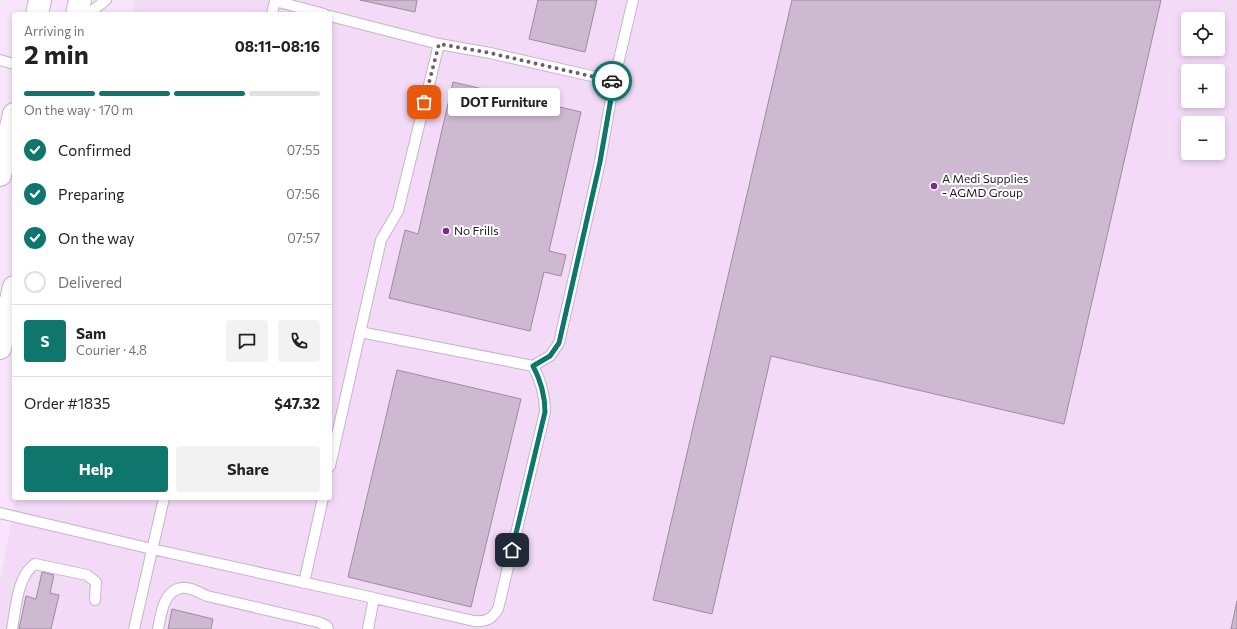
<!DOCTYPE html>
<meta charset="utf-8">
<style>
:root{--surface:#fff;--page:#f2f2f2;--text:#222;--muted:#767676;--line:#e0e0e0;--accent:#0f766e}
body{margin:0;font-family:Commissioner,sans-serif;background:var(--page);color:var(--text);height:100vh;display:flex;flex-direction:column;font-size:15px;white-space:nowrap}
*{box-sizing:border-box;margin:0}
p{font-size:13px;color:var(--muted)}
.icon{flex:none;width:22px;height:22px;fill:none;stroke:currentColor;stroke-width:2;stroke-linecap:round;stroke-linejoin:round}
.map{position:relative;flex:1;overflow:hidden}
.side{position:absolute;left:12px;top:12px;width:320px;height:488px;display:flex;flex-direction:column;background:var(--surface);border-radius:4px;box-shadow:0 2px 6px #0003}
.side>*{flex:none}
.tools{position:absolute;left:1181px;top:12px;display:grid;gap:8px}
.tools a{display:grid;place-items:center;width:44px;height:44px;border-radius:4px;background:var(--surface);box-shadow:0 2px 6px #0003;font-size:20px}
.pin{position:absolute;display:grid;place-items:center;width:34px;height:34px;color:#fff;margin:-17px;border-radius:8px;box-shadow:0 2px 6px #0006}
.courier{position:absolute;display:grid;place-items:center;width:40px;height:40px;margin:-20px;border:3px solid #0f766e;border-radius:50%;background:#fff;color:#222;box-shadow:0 1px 5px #0007}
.bubble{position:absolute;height:28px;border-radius:4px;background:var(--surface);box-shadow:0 2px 6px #0003;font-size:13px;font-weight:700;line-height:28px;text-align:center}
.overview em{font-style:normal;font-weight:700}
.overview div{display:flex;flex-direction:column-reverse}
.overview{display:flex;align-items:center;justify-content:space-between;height:68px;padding:0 12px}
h1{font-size:26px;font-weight:700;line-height:30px}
.bar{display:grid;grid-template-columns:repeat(4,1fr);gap:6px 4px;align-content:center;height:48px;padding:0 12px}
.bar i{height:5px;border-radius:3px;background:var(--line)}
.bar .on{background:var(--accent)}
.bar p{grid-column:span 4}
.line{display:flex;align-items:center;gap:10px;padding:0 12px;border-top:1px solid var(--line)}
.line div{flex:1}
.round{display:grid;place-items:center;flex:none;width:42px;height:42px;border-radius:4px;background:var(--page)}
ol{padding:0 12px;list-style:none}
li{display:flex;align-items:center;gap:12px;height:44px}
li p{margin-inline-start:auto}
li .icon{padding:4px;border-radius:50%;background:var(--accent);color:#fff;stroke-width:4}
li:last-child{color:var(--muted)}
li i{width:22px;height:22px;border:2px solid var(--line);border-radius:50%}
.cta{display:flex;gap:8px;margin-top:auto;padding:8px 12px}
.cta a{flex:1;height:46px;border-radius:4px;background:var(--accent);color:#fff;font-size:16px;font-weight:700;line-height:46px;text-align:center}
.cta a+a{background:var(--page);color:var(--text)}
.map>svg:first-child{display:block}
.built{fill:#f3daf7;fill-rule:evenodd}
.building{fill:#cdbad0;stroke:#9d8ba0}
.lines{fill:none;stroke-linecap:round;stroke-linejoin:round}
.lane-casing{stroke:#c7b4ca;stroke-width:12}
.secondary-casing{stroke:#c7b4ca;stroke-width:24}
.lane{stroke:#fff;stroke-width:10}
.secondary{stroke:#fff;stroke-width:22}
.done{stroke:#6c606d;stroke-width:4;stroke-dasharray:0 7.2}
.route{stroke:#0f766e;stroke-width:5}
.poi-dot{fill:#842792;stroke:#fff;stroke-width:1.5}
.labels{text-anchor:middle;stroke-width:4;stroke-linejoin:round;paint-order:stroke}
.poi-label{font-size:12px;fill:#201921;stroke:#fff;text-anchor:start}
</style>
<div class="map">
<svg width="1237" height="629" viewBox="0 0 1237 629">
<rect width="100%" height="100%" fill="#f8e5fb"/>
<path class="built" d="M 135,0 L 1237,0 L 1237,629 L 0,629 L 0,581 L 16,498 L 330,498 L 330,14 L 132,14 ZM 1188,19 L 1218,19 L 1218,49 L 1188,49 ZM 1188,71 L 1218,71 L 1218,101 L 1188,101 ZM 1188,123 L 1218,123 L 1218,153 L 1188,153 Z"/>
<path class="building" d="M 360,0 L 417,0 L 415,12 Z
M 538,0 L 597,0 L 585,52 L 529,39 Z
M 792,0 L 1161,0 L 1064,424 L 771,356 L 712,614 L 653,600 Z
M 453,82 L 581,112 L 549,251 L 566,255 L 561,276 L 544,272 L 530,331 L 389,298 L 405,230 L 418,234 Z
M 397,370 L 521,399 L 471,607 L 348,577 Z
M 42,572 L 54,575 L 50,593 L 59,595 L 51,629 L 19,629 L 26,596 L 36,599 Z
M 1237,601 L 1237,629 L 1231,629 Z
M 172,609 L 213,619 L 211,629 L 168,629 Z"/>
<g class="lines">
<defs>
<path id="lane" d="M 88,14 L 106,0
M 272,14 L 275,1 L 324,14
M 330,16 L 439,44 L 490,53 L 614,81 L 633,0
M 0,60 L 14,64
M 360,332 L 533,366 L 550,356 L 559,343 L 600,162 L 614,81
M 330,466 L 381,240 L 398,211 L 439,44
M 0,513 L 152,549 L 374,598 L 368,629
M 304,583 L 323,498
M 374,598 L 474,621 C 486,622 492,619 498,609 L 545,412 C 545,394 541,381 533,366
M 12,629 C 16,608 17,576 35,564 L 87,575 L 96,582 L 95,600
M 134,629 L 164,498
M 158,629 C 161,615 163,591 181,588 C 189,586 200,593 207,596 L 318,622 L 327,626 L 328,629"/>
<path id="secondary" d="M 37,14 L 40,0
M 77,14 L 80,0
M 0,175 L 14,114
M 0,348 L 14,287"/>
</defs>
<use href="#lane" class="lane-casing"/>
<use href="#secondary" class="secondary-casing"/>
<use href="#lane" class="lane"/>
<use href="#secondary" class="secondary"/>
</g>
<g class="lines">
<path class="done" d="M 424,102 L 439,44 L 490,53 L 612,81"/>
<path class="route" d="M 512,550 L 545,412 C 545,394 541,381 533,366 L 550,356 L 559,343 L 600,162 L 614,81 L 612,81"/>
</g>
<g class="poi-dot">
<circle cx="934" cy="186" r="4"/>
<circle cx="446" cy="231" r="4"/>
</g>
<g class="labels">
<g class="poi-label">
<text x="942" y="183">A Medi Supplies<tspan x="942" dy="14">- AGMD Group</tspan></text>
<text x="454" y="235">No Frills</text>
</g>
</g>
</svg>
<div class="tools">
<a><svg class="icon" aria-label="locate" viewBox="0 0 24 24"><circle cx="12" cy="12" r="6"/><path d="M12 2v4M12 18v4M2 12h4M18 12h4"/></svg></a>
<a>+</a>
<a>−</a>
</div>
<div class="pin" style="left:424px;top:102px;background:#ea580c"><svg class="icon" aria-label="bag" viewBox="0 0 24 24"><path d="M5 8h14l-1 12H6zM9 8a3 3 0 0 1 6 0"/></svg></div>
<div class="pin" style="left:512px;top:550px;background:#1f2937"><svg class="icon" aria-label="home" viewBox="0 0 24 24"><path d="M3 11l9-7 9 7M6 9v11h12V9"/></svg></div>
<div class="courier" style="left:612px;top:81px"><svg class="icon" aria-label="car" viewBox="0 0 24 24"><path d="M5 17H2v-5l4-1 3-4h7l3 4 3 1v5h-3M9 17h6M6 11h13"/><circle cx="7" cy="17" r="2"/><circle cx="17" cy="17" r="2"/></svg></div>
<div class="bubble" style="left:448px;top:88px;width:112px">DOT Furniture</div>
<section class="side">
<div class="overview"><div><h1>2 min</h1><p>Arriving in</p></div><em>08:11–08:16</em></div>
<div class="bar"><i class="on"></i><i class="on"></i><i class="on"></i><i></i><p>On the way · 170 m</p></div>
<ol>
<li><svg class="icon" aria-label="check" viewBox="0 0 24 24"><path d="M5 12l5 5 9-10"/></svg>Confirmed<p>07:55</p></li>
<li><svg class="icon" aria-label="check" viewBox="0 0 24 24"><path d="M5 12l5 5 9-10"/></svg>Preparing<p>07:56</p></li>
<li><svg class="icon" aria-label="check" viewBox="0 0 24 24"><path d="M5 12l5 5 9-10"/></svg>On the way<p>07:57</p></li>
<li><i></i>Delivered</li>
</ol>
<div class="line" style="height:72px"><b class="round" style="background:var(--accent);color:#fff">S</b><div><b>Sam</b><p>Courier · 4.8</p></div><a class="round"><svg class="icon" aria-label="chat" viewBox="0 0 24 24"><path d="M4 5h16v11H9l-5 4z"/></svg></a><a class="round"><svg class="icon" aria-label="phone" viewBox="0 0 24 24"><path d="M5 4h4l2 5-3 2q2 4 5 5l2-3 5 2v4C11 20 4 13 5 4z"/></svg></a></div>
<div class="line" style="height:52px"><div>Order #1835</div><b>$47.32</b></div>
<div class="cta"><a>Help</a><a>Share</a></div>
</section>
</div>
